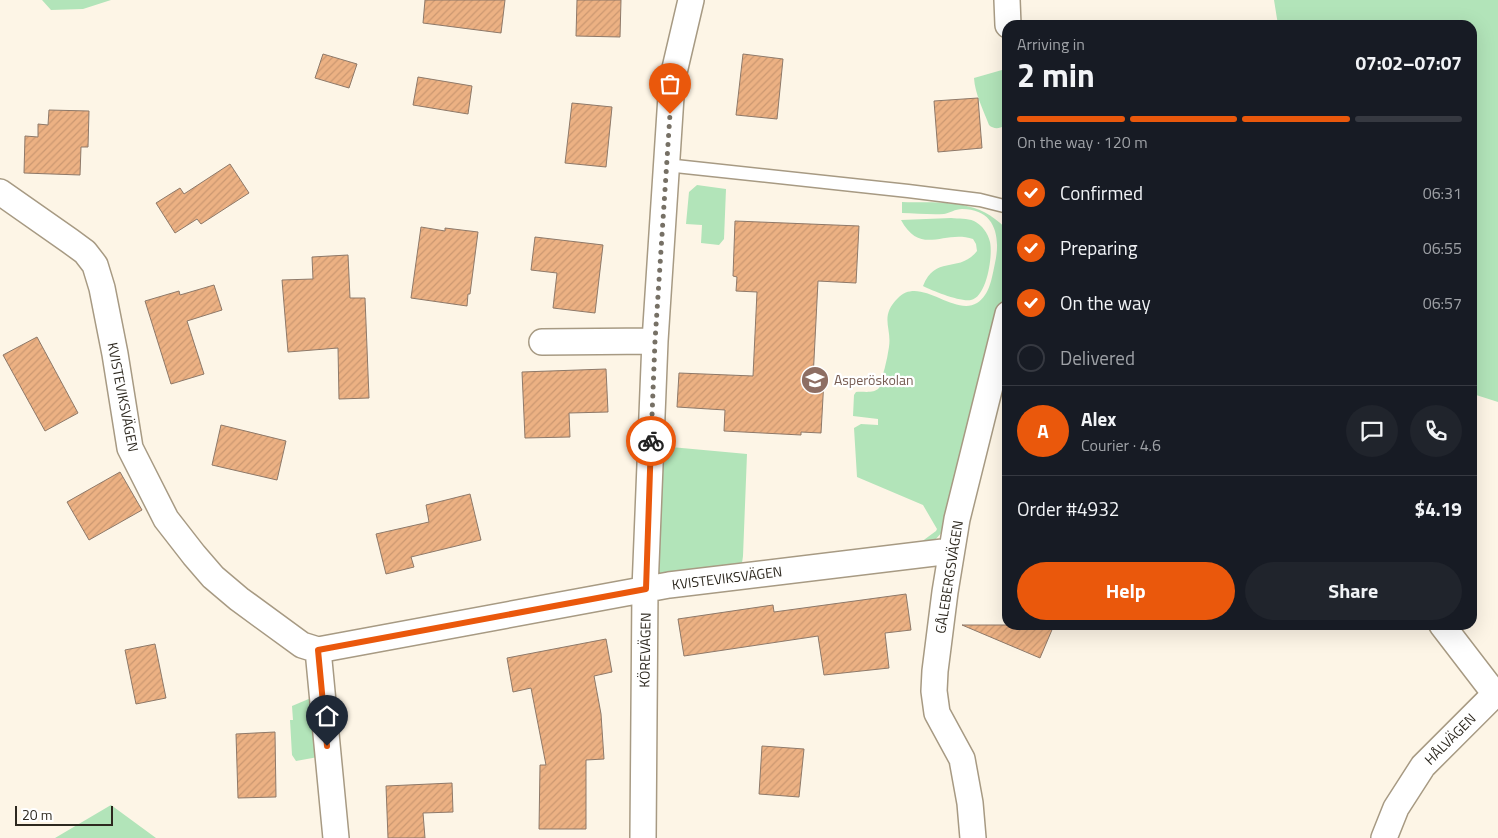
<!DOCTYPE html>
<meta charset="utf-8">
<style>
:root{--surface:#171b24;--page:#20242c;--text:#f1f3f6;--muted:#9ea1a6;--line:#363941;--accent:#ea580c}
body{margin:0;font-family:"Titillium Web",sans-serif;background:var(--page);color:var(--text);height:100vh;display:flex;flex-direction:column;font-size:19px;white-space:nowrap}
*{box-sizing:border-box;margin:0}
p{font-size:16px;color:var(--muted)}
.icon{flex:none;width:28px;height:28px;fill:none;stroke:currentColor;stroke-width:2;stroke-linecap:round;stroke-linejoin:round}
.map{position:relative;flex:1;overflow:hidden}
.side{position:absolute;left:1002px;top:20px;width:475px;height:610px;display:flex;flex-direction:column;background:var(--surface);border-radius:15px;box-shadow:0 5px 20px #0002}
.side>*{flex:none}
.scale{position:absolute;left:15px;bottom:12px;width:98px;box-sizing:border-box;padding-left:5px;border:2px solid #2d281f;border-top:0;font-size:14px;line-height:18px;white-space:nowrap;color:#2d281f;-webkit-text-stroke:4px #fff;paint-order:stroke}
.pin{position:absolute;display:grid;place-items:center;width:42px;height:42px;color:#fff;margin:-51px -21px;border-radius:50% 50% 50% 0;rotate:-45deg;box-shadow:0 0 5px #0007}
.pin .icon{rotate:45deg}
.courier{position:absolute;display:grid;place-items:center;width:50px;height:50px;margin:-25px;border:4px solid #ea580c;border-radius:50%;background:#fff;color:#222;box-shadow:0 1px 6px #0007}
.summary em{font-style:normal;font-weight:700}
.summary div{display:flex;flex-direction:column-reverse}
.summary{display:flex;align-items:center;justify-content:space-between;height:85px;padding:0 15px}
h1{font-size:32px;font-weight:700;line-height:38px}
.bar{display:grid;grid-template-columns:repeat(4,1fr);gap:8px 5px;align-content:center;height:60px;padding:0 15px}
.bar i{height:6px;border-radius:4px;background:var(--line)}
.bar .selected{background:var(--accent)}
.bar p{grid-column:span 4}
.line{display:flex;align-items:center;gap:12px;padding:0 15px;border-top:1px solid var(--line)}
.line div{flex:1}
.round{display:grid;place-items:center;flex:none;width:52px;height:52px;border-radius:26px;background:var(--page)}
ol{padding:0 15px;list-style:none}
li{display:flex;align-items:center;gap:15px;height:55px}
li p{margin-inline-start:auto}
li .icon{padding:5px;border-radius:50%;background:var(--accent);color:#fff;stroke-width:4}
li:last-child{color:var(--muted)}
li i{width:28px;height:28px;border:2px solid var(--line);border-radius:50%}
.cta{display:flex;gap:10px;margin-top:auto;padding:10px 15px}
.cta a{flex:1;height:58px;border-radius:30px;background:var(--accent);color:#fff;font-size:20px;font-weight:700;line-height:58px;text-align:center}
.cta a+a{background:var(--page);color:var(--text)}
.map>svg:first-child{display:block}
.green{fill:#b2e4b9}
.building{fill:url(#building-hatch);stroke:#8e7969}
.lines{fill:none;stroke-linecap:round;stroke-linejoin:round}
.service-casing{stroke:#a79a83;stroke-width:15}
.minor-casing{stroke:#a79a83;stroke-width:28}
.service{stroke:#fff;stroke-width:12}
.minor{stroke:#fff;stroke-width:25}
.done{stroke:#767065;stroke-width:5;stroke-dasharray:0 9}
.route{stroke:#ea580c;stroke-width:6}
.labels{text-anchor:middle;stroke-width:4.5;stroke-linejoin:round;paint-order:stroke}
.education-label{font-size:14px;fill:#785e54;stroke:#fff;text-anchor:start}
.street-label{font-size:14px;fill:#2d281f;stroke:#fff}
</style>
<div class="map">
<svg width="1498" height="838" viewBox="0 0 1498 838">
<defs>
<pattern id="building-hatch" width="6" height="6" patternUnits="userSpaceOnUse" patternTransform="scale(1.25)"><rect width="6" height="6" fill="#ecb183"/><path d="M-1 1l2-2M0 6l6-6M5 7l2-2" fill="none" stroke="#cb9871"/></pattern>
</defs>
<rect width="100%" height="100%" fill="#fdf5e6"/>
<path class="green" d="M 42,0 L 111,0 L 83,9 L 51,10 Z
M 1274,0 L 1498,0 L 1498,402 L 1473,394 L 1472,25 L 1278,25 Z
M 1002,70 L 1004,126 C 999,129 993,129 989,125 C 983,109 975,94 974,78 Z
M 697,185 L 726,189 L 724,239 L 719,245 L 701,243 L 702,225 L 686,224 L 689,192 Z
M 902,202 C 933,203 970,199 995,219 C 1000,223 1006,227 1007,233 C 1010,244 1007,280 1005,291 L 944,530 L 934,541 L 917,545 L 936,531 L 937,529 L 923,505 L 857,477 L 854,428 L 861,424 L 878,425 L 878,419 L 853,416 L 854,395 L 856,392 C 864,391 873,394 879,388 C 883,375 887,361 889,347 C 892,327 879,317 898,298 C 920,275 954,317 977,303 C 990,295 992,277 995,263 C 1001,236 995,209 962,209 C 955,209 950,213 944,214 C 930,215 915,213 902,213 Z
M 951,218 C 959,219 967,218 974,221 C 982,225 988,233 990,242 C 993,255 987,297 971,300 C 960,302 933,291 923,286 C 936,254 959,274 977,251 L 976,244 L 973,239 C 944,229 921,257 901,220 Z
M 660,446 L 747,454 L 743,556 L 742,563 L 737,568 L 666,578 L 657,572 Z
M 311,698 L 318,757 L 296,761 L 292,755 L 290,720 L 293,720 L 292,706 Z
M 111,805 L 156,838 L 55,838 Z"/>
<path class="building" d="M 425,0 L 505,0 L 501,33 L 423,23 Z
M 577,0 L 621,0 L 620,37 L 576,36 Z
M 323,54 L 357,64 L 349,88 L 315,78 Z
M 743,54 L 783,59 L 777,119 L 736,115 Z
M 418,77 L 472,86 L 468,114 L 413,105 Z
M 978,98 L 982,148 L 938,152 L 934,101 Z
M 572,103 L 612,107 L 606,167 L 565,163 Z
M 49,110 L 89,111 L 88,147 L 81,147 L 80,175 L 24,173 L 25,136 L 38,137 L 38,124 L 48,125 Z
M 230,164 L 249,193 L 201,224 L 197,219 L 175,233 L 156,203 L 180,188 L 184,194 Z
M 735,221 L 859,226 L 856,283 L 818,281 L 813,379 L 824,379 L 821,433 L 801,432 L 801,435 L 724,431 L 725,410 L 677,407 L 679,373 L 753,376 L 757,292 L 736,291 L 737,277 L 733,276 Z
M 421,227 L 445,231 L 445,228 L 478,232 L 470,294 L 468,294 L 467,306 L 411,298 Z
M 535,237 L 603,245 L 595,313 L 553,308 L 557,273 L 531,270 Z
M 348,255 L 350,298 L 365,298 L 369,398 L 339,399 L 338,348 L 288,352 L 282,280 L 313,279 L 312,257 Z
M 214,285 L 222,310 L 187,321 L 204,374 L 171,384 L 145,301 L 179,291 L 180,295 Z
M 37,337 L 78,413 L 45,431 L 3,355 Z
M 606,369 L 608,412 L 569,413 L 570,437 L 525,438 L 522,372 Z
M 221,425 L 286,441 L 277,480 L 212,465 Z
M 120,472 L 142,510 L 89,540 L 67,502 Z
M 470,494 L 481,540 L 411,557 L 414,567 L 386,574 L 376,534 L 429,522 L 426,505 Z
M 906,594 L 911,630 L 885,633 L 889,668 L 824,675 L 818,636 L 684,656 L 678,619 L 773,605 L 774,612 Z
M 962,625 L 1054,625 L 1040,658 Z
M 606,639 L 612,672 L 594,676 L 601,714 L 604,759 L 586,760 L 586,829 L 539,829 L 540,765 L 546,765 L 531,688 L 513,692 L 507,658 Z
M 155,644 L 166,698 L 136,704 L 125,650 Z
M 275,732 L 276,797 L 238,798 L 236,734 Z
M 762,746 L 804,749 L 799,797 L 759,794 Z
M 452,783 L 453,812 L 423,813 L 425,838 L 388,838 L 386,786 Z"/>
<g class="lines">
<defs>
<path id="service" d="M 666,165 L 908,191 L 980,200 L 1008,207"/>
<path id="minor" d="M 1007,0 L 1008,25
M 0,192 L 70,241 L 85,252 L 95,265 L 102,288 L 115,354 L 130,448 L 166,519 L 194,555 L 213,577 L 239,599 L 302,645 L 318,650 L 669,585 L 951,551
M 542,342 L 655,341
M 318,650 L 336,838
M 643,838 L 645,589 L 655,341 L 672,81 L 691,0
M 973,838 L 970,803 L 962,759 L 937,713 L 934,691 L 935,671 L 945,592 L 957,519 L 1008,314
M 1384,838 L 1396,808 L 1423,766 L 1495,694 L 1442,625"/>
</defs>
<use href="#service" class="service-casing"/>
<use href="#minor" class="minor-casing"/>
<use href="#service" class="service"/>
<use href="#minor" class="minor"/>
</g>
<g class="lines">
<path class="done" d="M 651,441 L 655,341 L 670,114"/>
<path class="route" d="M 327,746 L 318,650 L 646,589 L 651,441"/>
</g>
<defs>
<symbol id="school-disc" viewBox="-11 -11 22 22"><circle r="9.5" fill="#8d6e63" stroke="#fff"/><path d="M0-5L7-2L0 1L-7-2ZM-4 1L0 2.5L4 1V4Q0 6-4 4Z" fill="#fff"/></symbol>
</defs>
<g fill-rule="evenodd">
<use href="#school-disc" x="799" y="364" width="32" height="32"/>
</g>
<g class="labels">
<g class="education-label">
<text x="834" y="385">Asperöskolan</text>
</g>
<g class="street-label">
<text transform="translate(123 397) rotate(79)" y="5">KVISTEVIKSVÄGEN</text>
<text transform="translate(949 577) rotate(-81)" y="5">GÅLEBERGSVÄGEN</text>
<text transform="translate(727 578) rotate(-7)" y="5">KVISTEVIKSVÄGEN</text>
<text transform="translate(645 650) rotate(-89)" y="5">KÖREVÄGEN</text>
<text transform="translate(1450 739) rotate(-45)" y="5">HÅLVÄGEN</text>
</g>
</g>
</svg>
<div class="scale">20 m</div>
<div class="pin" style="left:670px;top:114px;background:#ea580c"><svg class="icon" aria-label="bag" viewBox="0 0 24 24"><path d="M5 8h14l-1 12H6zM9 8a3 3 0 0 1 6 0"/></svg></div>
<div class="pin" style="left:327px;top:746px;background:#1f2937"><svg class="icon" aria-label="home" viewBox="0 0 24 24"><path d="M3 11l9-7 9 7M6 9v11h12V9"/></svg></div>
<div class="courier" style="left:651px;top:441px"><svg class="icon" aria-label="bike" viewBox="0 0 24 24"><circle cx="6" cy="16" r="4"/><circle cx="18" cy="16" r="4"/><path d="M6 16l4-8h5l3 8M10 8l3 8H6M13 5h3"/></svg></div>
<section class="side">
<div class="summary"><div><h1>2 min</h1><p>Arriving in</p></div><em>07:02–07:07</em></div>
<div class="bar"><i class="selected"></i><i class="selected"></i><i class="selected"></i><i></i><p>On the way · 120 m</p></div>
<ol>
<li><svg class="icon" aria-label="check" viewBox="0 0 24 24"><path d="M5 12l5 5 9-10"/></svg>Confirmed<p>06:31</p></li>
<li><svg class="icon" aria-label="check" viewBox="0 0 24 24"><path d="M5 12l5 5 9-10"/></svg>Preparing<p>06:55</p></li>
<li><svg class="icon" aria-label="check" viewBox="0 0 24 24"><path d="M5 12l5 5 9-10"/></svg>On the way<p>06:57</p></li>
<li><i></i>Delivered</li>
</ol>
<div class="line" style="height:90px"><b class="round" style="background:var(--accent);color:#fff">A</b><div><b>Alex</b><p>Courier · 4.6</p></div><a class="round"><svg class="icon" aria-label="chat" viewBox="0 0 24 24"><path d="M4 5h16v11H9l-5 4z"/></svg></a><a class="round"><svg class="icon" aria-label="phone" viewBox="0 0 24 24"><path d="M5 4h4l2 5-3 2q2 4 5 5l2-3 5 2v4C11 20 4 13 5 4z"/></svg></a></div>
<div class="line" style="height:65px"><div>Order #4932</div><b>$4.19</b></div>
<div class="cta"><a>Help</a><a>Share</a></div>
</section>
</div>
